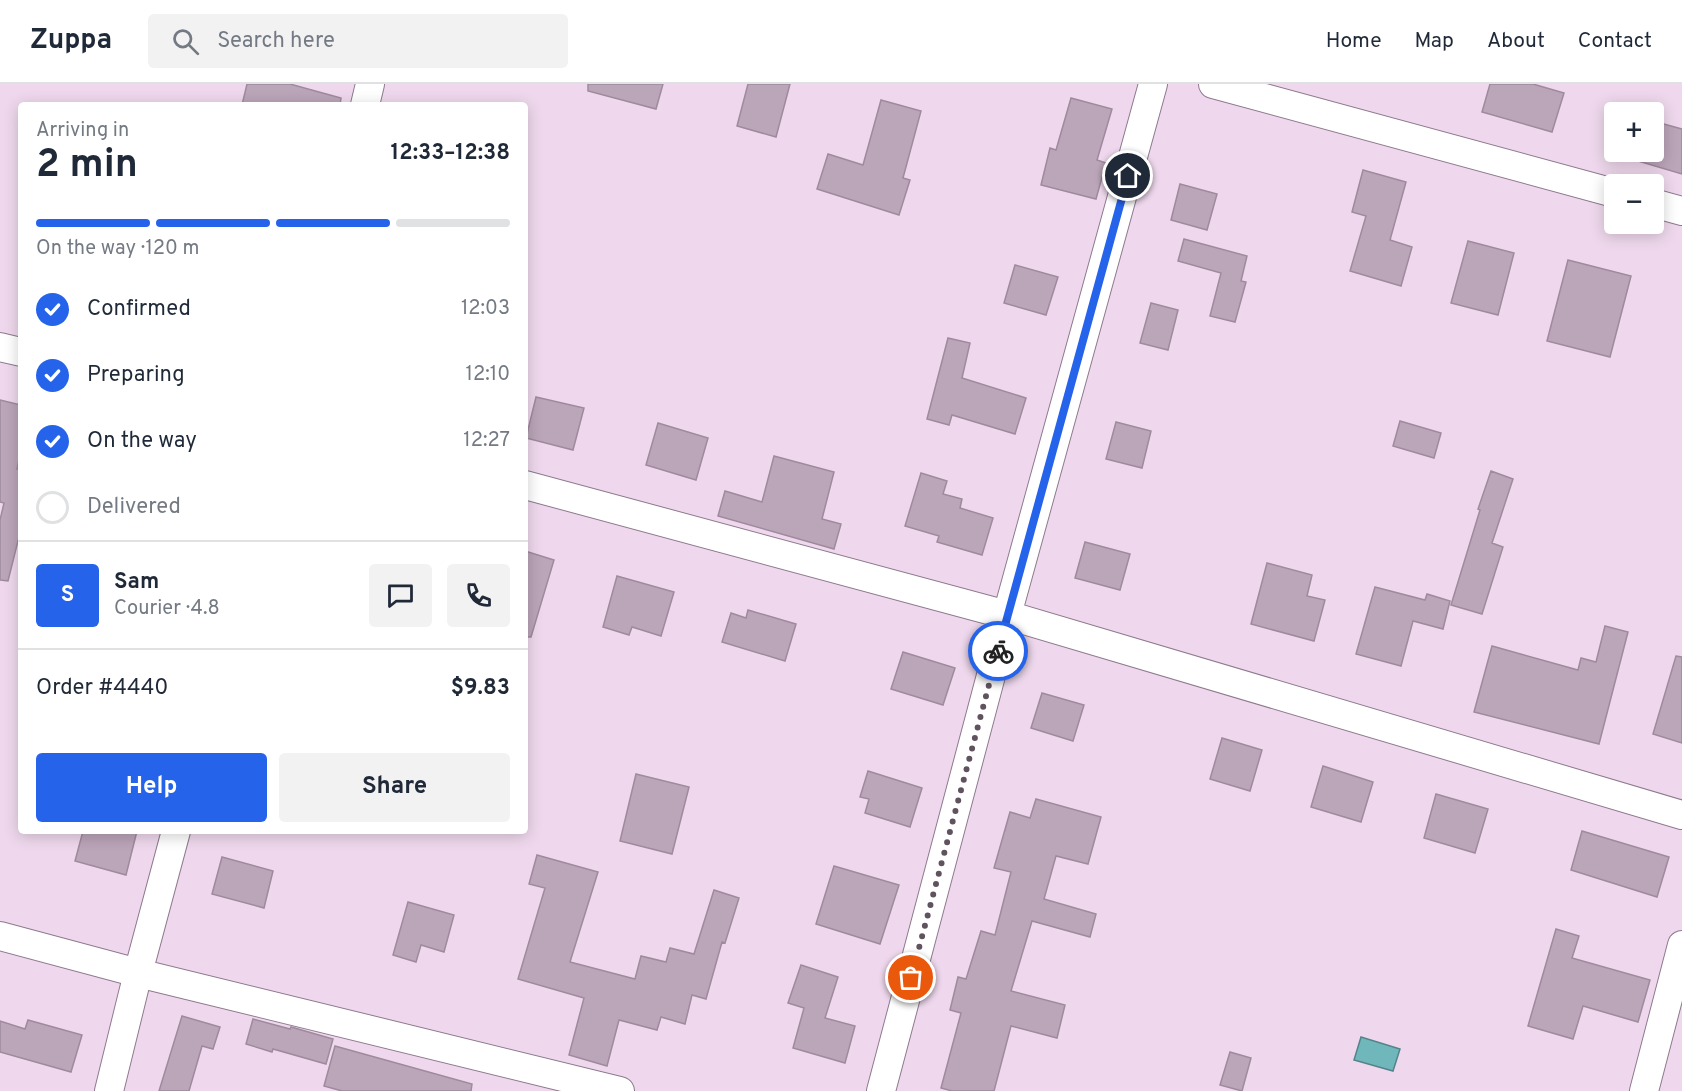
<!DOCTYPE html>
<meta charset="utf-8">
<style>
:root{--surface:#fff;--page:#f2f2f3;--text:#1f2937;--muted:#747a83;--line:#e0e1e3;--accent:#2563eb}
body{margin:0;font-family:Overpass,sans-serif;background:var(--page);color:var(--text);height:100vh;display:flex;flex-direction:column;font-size:22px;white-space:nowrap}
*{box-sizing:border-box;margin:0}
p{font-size:20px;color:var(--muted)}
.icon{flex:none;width:33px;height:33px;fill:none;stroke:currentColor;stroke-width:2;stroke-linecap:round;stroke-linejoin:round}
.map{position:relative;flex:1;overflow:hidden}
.sheet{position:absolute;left:18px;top:18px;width:510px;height:732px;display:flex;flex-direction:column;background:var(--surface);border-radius:6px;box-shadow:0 3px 15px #0003}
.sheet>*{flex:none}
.fabs{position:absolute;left:1604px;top:18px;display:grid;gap:12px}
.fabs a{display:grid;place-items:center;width:60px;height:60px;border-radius:6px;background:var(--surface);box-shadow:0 3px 15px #0003;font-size:30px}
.pin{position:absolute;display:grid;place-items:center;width:51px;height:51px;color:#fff;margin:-26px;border:3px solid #fff;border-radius:50%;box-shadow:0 2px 6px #0007}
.courier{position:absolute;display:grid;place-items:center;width:60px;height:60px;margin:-30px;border:4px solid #2563eb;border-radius:50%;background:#fff;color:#222;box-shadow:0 2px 8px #0007}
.head em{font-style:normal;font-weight:700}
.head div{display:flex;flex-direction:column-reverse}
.head{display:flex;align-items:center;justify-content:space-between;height:102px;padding:0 18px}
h1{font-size:39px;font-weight:700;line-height:45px}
.bar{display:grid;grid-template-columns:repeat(4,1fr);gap:9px 6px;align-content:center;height:72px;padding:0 18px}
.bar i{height:8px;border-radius:4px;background:var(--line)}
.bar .selected{background:var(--accent)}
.bar p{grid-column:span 4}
.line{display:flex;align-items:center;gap:15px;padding:0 18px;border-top:2px solid var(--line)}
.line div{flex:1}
.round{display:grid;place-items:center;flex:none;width:63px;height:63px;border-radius:6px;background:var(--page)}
ol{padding:0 18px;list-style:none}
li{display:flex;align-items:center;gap:18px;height:66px}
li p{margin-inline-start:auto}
li .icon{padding:6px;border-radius:50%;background:var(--accent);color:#fff;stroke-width:4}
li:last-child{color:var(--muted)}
li i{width:33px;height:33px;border:3px solid var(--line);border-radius:50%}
.primary-button{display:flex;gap:12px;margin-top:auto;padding:12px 18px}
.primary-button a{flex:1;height:69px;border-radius:6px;background:var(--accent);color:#fff;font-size:24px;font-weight:700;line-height:69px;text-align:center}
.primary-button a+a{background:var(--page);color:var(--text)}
header{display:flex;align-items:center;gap:36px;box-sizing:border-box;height:84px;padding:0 30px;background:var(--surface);border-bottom:2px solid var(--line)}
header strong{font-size:28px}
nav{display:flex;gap:33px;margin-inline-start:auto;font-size:21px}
.search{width:420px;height:54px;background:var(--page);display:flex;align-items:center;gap:15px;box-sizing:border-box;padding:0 21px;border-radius:6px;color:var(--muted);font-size:22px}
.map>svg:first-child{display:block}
.water{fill:#70b7bc;stroke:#548489;stroke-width:1.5}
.building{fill:#bba5b9;stroke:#9f8a9d;stroke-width:1.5}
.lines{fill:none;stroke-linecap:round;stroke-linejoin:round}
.minor-casing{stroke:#8e7a8d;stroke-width:30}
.minor{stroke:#fff;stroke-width:28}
.done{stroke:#60535f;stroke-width:6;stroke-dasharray:0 10.8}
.route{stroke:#2563eb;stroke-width:8}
</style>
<header>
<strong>Zuppa</strong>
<div class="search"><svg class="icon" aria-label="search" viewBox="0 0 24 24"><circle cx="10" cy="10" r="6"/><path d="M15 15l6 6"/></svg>Search here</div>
<nav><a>Home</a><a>Map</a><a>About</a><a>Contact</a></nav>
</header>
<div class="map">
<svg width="1682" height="1007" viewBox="0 0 1682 1007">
<rect width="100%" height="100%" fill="#efd8ed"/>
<path class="water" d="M 1361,953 L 1400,965 L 1393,987 L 1354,976 Z"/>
<path class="building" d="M 247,0 L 290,0 L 341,14 L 340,21 L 242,21 Z
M 588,0 L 663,0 L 656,25 L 588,7 Z
M 748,0 L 790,0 L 776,53 L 737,42 Z
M 1490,0 L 1533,0 L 1564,9 L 1552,48 L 1482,28 Z
M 1071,14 L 1112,25 L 1097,76 L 1106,79 L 1096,115 L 1041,101 L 1050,64 L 1056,66 Z
M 881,16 L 921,27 L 903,94 L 910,96 L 899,131 L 817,105 L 828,70 L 863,81 Z
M 1653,37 L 1682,45 L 1682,90 L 1611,69 L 1614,58 L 1614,68 L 1653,68 Z
M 1363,86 L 1406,98 L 1390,156 L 1412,163 L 1401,202 L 1350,187 L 1366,132 L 1352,128 Z
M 1180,100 L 1217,110 L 1207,146 L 1171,136 Z
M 1184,155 L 1247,172 L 1241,197 L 1246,198 L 1235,238 L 1210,232 L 1221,189 L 1178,177 Z
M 1468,157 L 1514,169 L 1498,231 L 1451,219 Z
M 1568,176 L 1631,192 L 1610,273 L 1547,257 Z
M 1015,181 L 1058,193 L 1046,231 L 1004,219 Z
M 1151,219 L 1178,226 L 1168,266 L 1140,259 Z
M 948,254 L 970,259 L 962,294 L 1026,314 L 1015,350 L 952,331 L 949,341 L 927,335 Z
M 536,313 L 584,324 L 573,366 L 526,354 Z
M 0,316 L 21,321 L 21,367 L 17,385 L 21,385 L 21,445 L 8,497 L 0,496 L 0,436 L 4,419 L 0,418 Z
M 1400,337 L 1441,349 L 1434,374 L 1393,362 Z
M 1116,338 L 1151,347 L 1142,384 L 1106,375 Z
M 658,339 L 708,354 L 696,396 L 646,381 Z
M 774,372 L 834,388 L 822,435 L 841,440 L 834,465 L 718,432 L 725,407 L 762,418 Z
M 1491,387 L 1513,395 L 1492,459 L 1503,463 L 1482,530 L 1451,521 L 1480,426 L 1478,425 Z
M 921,389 L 947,397 L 943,410 L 962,415 L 960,424 L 993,434 L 982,471 L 937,458 L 939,452 L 905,442 Z
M 1085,458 L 1130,470 L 1120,506 L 1075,494 Z
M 525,467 L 554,476 L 531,553 L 525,553 Z
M 1267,479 L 1312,491 L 1307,512 L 1325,516 L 1314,557 L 1251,540 Z
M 617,492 L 674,508 L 661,552 L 632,543 L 629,551 L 603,543 Z
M 1375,503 L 1425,516 L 1427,510 L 1450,517 L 1443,545 L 1413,537 L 1401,582 L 1356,570 Z
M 748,526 L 796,540 L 785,577 L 722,558 L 731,529 L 746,534 Z
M 1605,542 L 1628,548 L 1599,660 L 1474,628 L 1492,562 L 1578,586 L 1581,574 L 1596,578 Z
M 903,568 L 955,584 L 943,621 L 891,605 Z
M 1676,572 L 1682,573 L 1682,659 L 1653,650 Z
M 1042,609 L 1084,621 L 1073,657 L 1031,644 Z
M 1222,654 L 1262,666 L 1250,707 L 1210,695 Z
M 1323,682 L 1373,698 L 1361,738 L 1311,723 Z
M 868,687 L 922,704 L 910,743 L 865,729 L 869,715 L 860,713 Z
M 636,690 L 689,703 L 672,770 L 620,757 Z
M 1436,710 L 1488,725 L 1475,769 L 1424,754 Z
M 1036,715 L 1101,733 L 1088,780 L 1056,772 L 1044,815 L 1096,830 L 1090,853 L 1032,837 L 1011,907 L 1065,921 L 1057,954 L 1011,942 L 994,1007 L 952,1007 L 941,1004 L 961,929 L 950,926 L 958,893 L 966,895 L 981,847 L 995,851 L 1011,788 L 994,784 L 1010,728 L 1030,734 Z
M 83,747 L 137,747 L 126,791 L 75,777 Z
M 1582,747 L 1669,773 L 1657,813 L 1571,786 Z
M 537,771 L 598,788 L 570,878 L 635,895 L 641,872 L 666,878 L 670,864 L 694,870 L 714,806 L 739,814 L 725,859 L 722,858 L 706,915 L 692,911 L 685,940 L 661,933 L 657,946 L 619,936 L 607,982 L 569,971 L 584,914 L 518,895 L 545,804 L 529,800 Z
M 222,773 L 273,787 L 264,824 L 212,810 Z
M 834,782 L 899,801 L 880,860 L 816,840 Z
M 408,818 L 454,831 L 444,868 L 421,861 L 416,878 L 393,871 Z
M 1556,845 L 1579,852 L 1572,874 L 1650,896 L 1638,938 L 1583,922 L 1573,955 L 1528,942 Z
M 801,881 L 838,893 L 825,934 L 855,942 L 845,979 L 793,964 L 804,924 L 788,919 Z
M 182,932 L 220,943 L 213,965 L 202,962 L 189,1007 L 159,1007 Z
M 253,935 L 290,945 L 291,943 L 333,955 L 326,980 L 273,965 L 272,968 L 246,960 Z
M 28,936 L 82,951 L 71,988 L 0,968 L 0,937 L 25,945 Z
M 335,962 L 472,1000 L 471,1007 L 342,1007 L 324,1002 Z
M 1230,968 L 1251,974 L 1242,1007 L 1220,1001 Z"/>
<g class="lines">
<defs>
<path id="minor" d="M 1213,0 L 1614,109
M 365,21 L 370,0
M 1653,119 L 1682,127
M 0,263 L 21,268
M 525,401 L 1007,531 L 1682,731
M 0,852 L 138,889 L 620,1007
M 109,1007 L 138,889 L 176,747
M 881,1007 L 1007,531 L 1153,0
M 1644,1007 L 1682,861"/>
</defs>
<use href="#minor" class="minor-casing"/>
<use href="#minor" class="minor"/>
</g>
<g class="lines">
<path class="done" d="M 911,894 L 998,567"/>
<path class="route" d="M 998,567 L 1128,92"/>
</g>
</svg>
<div class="fabs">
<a>+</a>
<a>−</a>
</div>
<div class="pin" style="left:911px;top:894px;background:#ea580c"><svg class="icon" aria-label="bag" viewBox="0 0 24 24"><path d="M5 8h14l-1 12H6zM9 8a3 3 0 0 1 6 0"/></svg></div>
<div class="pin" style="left:1128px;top:92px;background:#1f2937"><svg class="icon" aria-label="home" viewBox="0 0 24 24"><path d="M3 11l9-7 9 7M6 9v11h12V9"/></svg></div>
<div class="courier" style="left:998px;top:567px"><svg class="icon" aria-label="bike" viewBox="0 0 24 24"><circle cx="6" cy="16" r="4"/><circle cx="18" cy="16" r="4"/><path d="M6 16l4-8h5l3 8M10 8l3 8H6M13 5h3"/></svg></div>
<section class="sheet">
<div class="head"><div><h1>2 min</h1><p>Arriving in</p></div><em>12:33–12:38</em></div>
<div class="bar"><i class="selected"></i><i class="selected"></i><i class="selected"></i><i></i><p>On the way · 120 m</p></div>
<ol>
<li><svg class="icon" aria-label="check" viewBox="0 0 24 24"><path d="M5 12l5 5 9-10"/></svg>Confirmed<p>12:03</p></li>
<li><svg class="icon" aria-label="check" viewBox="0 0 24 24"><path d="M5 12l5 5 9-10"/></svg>Preparing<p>12:10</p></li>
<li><svg class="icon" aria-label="check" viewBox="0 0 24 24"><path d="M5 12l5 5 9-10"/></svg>On the way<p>12:27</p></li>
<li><i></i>Delivered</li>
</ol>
<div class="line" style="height:108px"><b class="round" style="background:var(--accent);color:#fff">S</b><div><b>Sam</b><p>Courier · 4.8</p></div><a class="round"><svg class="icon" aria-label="chat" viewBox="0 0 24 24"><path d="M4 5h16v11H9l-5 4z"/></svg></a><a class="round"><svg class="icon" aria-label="phone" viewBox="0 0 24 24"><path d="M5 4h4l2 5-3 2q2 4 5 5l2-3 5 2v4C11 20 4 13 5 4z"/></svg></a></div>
<div class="line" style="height:78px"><div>Order #4440</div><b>$9.83</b></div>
<div class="primary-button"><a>Help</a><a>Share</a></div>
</section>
</div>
